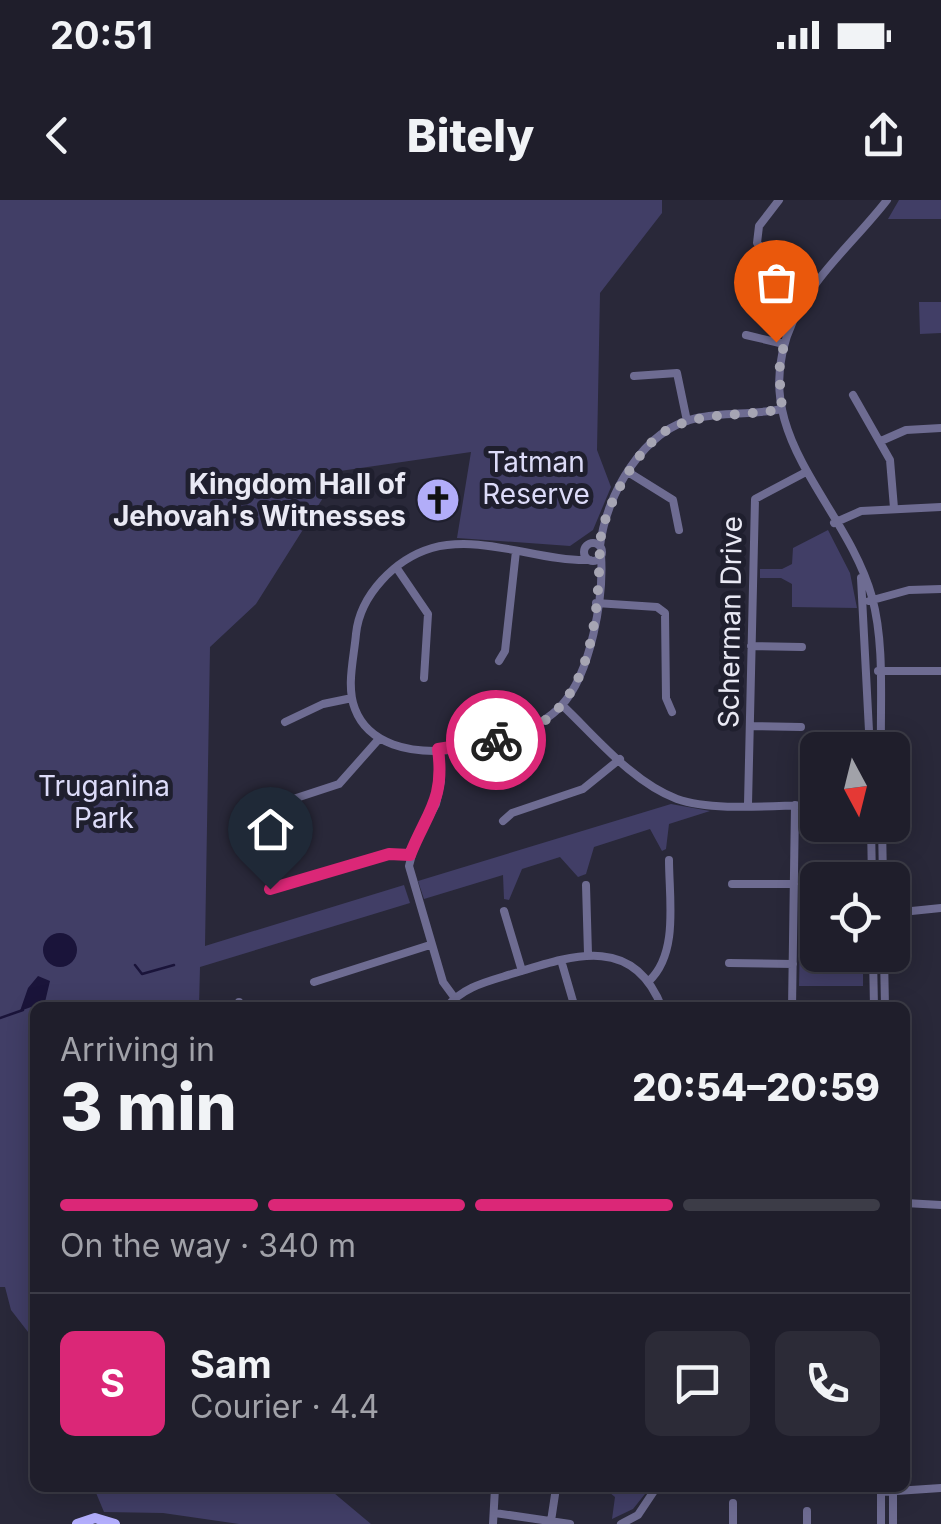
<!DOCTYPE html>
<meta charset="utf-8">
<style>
:root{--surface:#1f1e2b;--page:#2c2b37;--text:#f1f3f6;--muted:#a1a2a9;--line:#3c3c47;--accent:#db2777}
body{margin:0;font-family:Inter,sans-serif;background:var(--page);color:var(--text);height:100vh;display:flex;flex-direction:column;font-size:38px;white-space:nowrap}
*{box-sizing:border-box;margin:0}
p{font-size:32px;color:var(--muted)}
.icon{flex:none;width:55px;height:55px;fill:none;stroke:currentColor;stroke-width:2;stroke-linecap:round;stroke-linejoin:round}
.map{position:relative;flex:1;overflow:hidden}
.sheet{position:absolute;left:30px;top:802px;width:880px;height:490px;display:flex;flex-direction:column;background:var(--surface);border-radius:15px;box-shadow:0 5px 25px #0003,0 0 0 2px var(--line)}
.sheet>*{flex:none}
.needle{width:65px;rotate:173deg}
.controls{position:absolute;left:800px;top:532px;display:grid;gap:20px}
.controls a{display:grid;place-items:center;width:110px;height:110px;border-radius:15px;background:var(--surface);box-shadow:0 5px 25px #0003,0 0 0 2px var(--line);font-size:50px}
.pin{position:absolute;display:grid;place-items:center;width:85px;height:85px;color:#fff;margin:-102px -42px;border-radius:50% 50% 50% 0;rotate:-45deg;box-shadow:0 0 10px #0007}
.pin .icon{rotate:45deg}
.courier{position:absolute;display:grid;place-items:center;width:100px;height:100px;margin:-50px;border:8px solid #db2777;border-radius:50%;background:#fff;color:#222;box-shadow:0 2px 12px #0007}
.head em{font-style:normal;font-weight:800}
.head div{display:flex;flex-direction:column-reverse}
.head{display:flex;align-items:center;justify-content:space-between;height:170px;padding:0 30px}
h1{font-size:65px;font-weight:800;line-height:75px}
.bar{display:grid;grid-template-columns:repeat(4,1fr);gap:15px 10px;align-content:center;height:120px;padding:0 30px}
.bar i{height:12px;border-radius:8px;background:var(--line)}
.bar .active{background:var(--accent)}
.bar p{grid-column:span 4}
.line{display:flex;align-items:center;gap:25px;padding:0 30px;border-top:2px solid var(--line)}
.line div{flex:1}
.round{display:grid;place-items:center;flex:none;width:105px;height:105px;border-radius:15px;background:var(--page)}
.status{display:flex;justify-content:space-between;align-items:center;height:70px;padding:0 50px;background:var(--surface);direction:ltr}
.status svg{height:28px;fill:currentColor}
header{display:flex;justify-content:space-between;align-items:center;height:130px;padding:0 30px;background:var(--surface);font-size:45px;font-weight:800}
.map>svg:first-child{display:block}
.green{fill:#413e66}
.water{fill:#1a143a}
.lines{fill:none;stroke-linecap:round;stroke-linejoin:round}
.stream{stroke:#1a143a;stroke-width:2.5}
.minor{stroke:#6e6c92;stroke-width:8}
.major{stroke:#b2adfb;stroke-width:10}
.done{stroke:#a6a5b3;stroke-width:10;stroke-dasharray:0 18}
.route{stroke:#db2777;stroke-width:12}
.labels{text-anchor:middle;stroke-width:10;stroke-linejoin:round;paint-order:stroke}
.park-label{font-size:28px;fill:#dcdbf8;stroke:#1f1f2e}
.poi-label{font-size:28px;font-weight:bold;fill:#e9e9f4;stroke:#1f1f2e;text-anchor:end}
.street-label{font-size:28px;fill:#e9e9f4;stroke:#1f1f2e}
</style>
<div class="status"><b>20:51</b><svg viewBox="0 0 49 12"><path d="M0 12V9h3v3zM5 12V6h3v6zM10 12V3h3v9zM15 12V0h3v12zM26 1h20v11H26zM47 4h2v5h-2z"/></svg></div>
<header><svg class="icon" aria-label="back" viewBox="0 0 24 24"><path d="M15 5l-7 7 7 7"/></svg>Bitely<svg class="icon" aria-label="share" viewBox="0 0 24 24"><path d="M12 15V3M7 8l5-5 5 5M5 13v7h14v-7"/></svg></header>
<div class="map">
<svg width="941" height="1324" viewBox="0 0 941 1324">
<rect width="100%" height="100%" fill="#292839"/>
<path class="green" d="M 0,0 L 662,0 L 662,13 L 600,93 L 597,250 L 611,287 L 593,330 L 570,346 L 457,338 L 471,252 L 340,271 L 256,404 L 210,447 L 205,746 L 404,685 L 410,703 L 200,767 L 199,807 L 35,808 L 35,1141 L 11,1110 L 5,1087 L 0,1087 Z
M 899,0 L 941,0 L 941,19 L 888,19 Z
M 919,102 L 941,102 L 941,133 L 920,134 Z
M 828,330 L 850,373 L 857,408 L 792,407 L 792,384 L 781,378 L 760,378 L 760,369 L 782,369 L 792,364 L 793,348 Z
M 671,604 L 710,611 L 669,624 L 666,649 L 662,651 L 650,629 L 594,647 L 586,674 L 578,677 L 560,657 L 522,669 L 509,700 L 504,699 L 503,675 L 424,699 L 418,681 Z
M 800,734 L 817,735 L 818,755 L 863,755 L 863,786 L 799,786 Z
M 94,1288 L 328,1288 L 371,1324 L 239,1324 L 163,1313 L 104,1312 Z
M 604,1288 L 622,1288 L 626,1294 L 645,1294 L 633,1309 L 612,1319 L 615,1297 Z"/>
<path class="water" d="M43 750a17 17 0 1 1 34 0a17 17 0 1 1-34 0Z
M 38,776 L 50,781 L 45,802 L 20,811 L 28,788 Z"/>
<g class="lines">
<path class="stream" d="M 135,765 L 142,774 L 174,765
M 0,818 L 23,810"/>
<path class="minor" d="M 779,0 L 759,26 L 757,43 L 810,92
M 746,135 L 784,144
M 634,176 L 677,173 L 687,221
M 853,195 L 890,260 L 894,308
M 881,241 L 906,230 L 941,228
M 628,272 L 673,300 L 679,330
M 834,323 L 861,311 L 941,307
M584 352a9 9 0 1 1 18 0a9 9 0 1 1-18 0Z
M 600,346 C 606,295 643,229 697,218 C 724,212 754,215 782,209
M 590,360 C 540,362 483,334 432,348 C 395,359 360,395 356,434 C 354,458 346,486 355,509 C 382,580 522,548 561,506 C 591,474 604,397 601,355
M 396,367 L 428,414 L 424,478
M 861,378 L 870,550
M 869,401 L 909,390 L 941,389
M 596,403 L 657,407 L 665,413 L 666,498 L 672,512
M 751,446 L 802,447
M 499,461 L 505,451 L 516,351
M 878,471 L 941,471
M 562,505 C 596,537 632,582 677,599 C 713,612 778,605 818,605
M 285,522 L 323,504 L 352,498
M 750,526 L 801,527
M 438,549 L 441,581 L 436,604 L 415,643 L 409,666 L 443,782 L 454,797
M 881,550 C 880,501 885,445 872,397 C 845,300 742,233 793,121 C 814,75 857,39 887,0
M 278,604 L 339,584 L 378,540
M 748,604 L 755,299 L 806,272
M 503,621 L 512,613 L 583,589 L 620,559
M 871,625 L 872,680
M 882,625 L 883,680
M 732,684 L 794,684
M 586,685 L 588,754
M 270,689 L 389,654 L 410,655
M 504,711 L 522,771
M 892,713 L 941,708
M 873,755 L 874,808
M 884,755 L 885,808
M 561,760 L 575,808
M 729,763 L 793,764
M 649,781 C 679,753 669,698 669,660
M 314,782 L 430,745
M 239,802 L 239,808
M 446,808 C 463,786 490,781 515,773 C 573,755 634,734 662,808
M 792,808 L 795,605
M 905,1003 L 941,1005
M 893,1288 L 893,1324
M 881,1289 L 881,1324
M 881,1292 L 941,1288
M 733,1303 L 733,1324
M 807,1311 L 807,1324
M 495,1313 L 570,1324
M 551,1321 L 556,1288
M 493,1324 L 495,1288
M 621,1324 L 638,1315 L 656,1288"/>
<path class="major" d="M 77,1324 L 95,1318 L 115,1324"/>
</g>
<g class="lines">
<path class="done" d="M 496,540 C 593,525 598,421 600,344 C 602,310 639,244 669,229 C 704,211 744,217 782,209 L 779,171 L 784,144 L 776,142"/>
<path class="route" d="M 270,689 L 389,654 L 410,655 C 427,612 445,600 438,549 L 496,540"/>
</g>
<defs>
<symbol id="church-disc" viewBox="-11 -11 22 22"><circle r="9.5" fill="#b2adf9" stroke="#1f1f2e"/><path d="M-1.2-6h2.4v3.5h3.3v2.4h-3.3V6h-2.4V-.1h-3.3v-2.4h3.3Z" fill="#111"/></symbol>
</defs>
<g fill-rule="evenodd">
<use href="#church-disc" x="413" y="275" width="50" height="50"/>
</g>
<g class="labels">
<g class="park-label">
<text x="536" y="272">Tatman<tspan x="536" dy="32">Reserve</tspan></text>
<text x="104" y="596">Truganina<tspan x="104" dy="32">Park</tspan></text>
</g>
<g class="poi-label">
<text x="406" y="294">Kingdom Hall of<tspan x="406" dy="32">Jehovah's Witnesses</tspan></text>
</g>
<g class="street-label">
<text transform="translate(730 422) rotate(-89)" y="10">Scherman Drive</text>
</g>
</g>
</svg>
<div class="controls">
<a><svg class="needle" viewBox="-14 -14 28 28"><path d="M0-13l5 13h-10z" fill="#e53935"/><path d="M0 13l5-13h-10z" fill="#a1a2a9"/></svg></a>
<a><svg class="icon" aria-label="locate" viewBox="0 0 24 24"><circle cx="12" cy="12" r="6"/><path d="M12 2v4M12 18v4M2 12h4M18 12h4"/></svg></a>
</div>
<div class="pin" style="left:776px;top:142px;background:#ea580c"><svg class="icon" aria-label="bag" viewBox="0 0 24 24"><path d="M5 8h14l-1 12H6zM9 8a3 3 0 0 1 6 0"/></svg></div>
<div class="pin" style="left:270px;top:689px;background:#1f2937"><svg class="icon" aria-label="home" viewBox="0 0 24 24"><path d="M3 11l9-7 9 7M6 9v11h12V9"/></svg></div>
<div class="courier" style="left:496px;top:540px"><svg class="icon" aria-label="bike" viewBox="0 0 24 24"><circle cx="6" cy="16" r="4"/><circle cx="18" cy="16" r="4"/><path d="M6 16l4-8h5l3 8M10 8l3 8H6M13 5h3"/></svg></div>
<section class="sheet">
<div class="head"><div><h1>3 min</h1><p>Arriving in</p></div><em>20:54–20:59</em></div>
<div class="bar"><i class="active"></i><i class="active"></i><i class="active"></i><i></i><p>On the way · 340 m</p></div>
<div class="line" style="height:180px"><b class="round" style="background:var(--accent);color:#fff">S</b><div><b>Sam</b><p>Courier · 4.4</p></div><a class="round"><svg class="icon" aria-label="chat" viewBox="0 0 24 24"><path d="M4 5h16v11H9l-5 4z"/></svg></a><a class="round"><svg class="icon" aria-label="phone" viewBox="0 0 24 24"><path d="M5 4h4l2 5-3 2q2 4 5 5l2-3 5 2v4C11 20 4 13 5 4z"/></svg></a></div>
</section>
</div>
